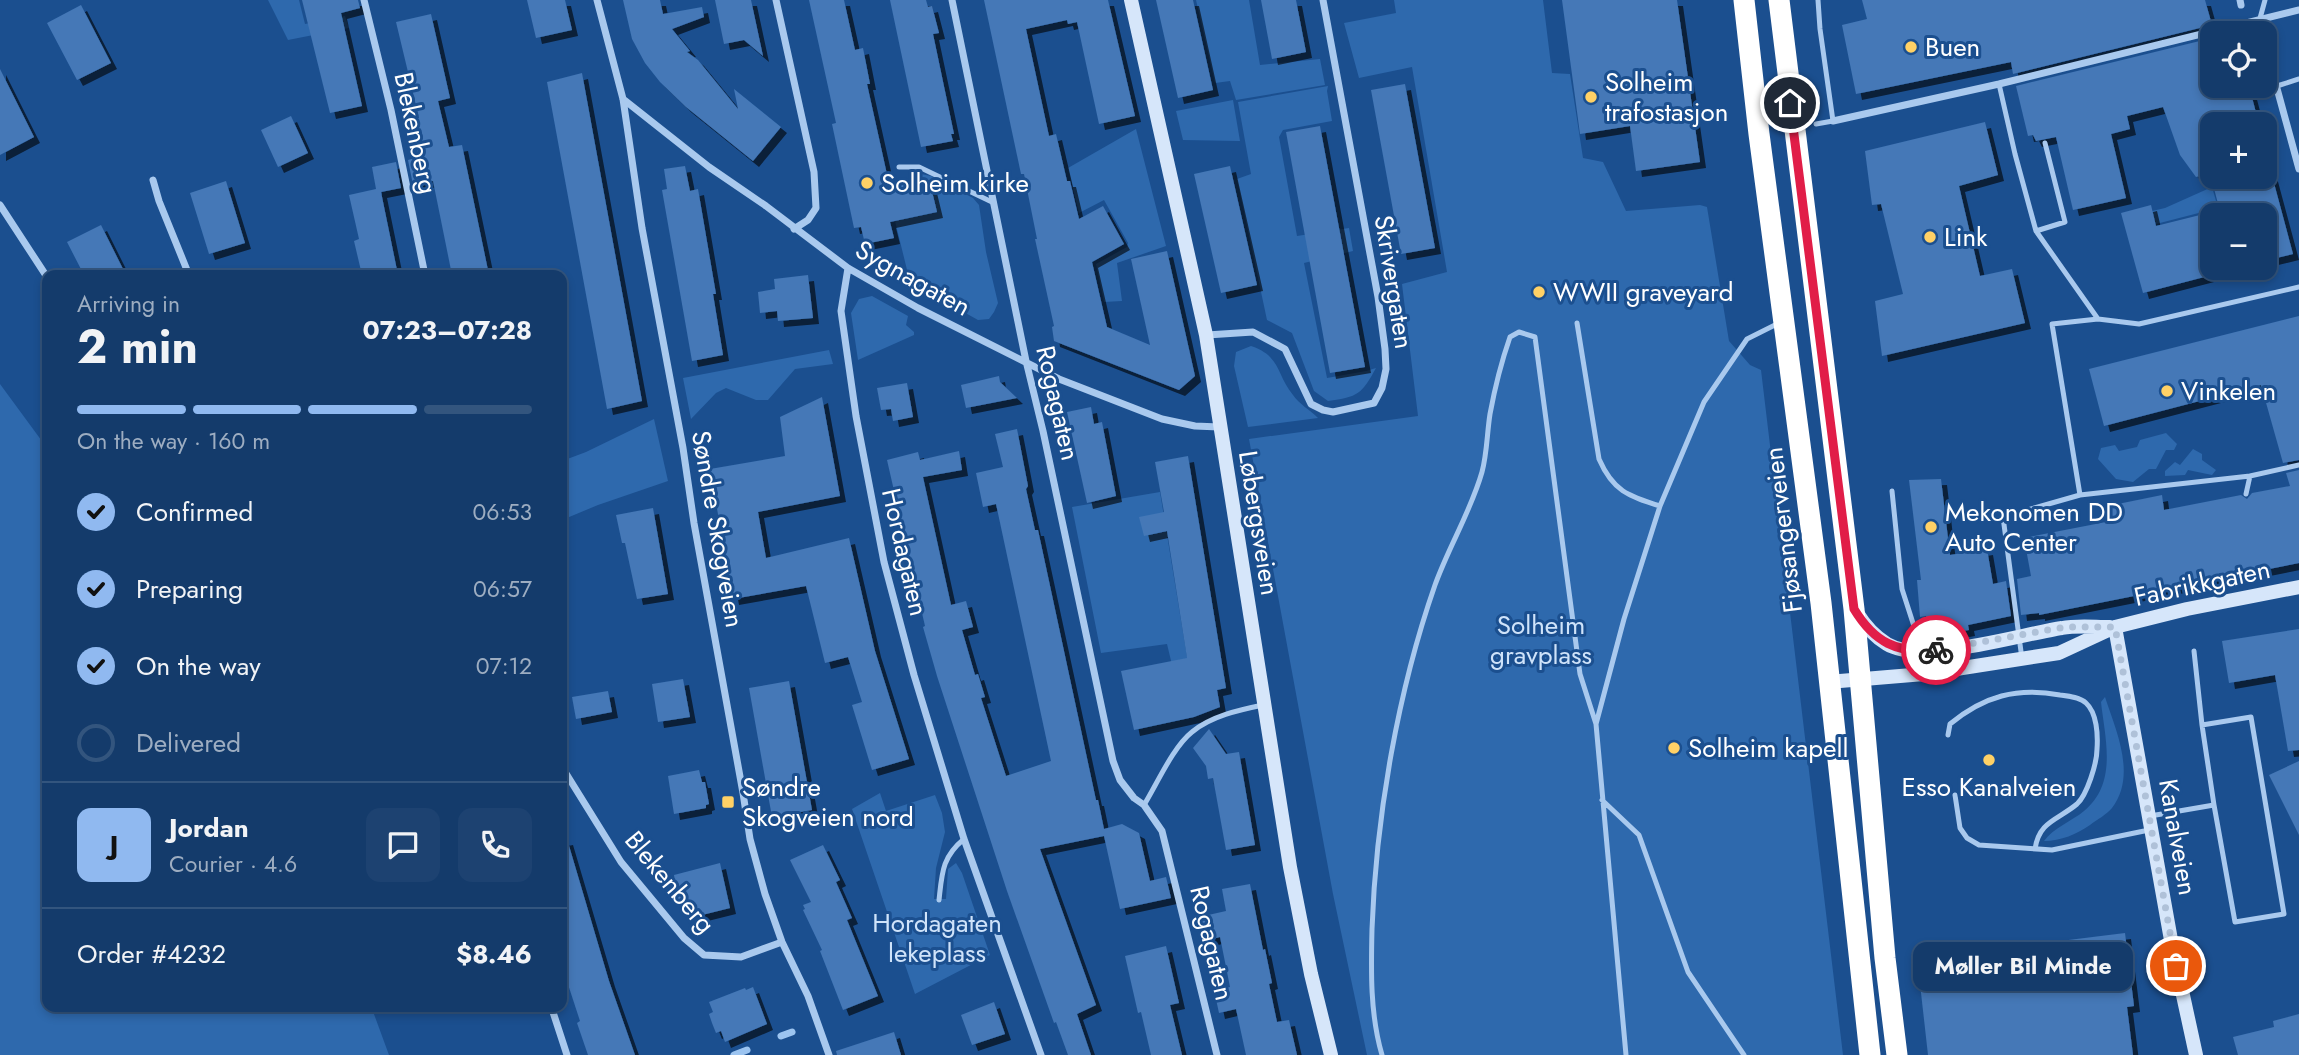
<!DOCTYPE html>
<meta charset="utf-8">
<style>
:root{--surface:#143b6b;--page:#1d4271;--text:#f1f3f6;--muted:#9dadc1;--line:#33557e;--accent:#90b9f0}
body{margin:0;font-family:Jost,sans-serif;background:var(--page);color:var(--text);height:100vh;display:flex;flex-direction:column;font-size:26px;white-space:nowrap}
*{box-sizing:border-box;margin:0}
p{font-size:23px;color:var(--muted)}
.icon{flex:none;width:38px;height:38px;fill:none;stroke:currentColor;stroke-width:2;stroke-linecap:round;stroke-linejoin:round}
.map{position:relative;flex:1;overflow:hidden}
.side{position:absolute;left:42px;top:270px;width:525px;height:742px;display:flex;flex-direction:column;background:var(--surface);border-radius:14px;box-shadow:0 4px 10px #0003,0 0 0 2px var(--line)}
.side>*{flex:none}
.fabs{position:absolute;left:2200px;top:21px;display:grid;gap:14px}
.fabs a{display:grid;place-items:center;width:77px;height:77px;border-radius:14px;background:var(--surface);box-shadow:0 4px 10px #0003,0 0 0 2px var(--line);font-size:35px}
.pin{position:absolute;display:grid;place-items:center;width:60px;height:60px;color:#fff;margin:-30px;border:4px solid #fff;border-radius:50%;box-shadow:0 2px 7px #0007}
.courier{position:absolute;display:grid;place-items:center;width:70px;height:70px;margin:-35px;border:5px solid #e11d48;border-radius:50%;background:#fff;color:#222;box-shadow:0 2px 9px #0007}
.bubble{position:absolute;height:49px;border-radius:14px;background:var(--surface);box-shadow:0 4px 10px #0003,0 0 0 2px var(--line);font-size:23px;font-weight:700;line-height:49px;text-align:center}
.headline em{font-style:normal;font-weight:700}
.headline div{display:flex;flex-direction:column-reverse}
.headline{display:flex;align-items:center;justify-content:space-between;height:119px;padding:0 35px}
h1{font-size:46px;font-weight:700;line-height:52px}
.bar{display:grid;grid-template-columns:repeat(4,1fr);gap:10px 7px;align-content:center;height:84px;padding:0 35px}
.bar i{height:9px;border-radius:5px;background:var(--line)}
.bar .active{background:var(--accent)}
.bar p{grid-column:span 4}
.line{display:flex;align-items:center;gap:18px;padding:0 35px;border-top:2px solid var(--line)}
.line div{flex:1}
.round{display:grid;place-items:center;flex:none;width:74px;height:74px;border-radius:14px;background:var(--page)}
ol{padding:0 35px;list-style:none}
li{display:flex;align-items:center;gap:21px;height:77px}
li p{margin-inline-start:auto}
li .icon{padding:7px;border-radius:50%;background:var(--accent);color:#111;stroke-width:4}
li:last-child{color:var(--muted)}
li i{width:38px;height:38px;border:4px solid var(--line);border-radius:50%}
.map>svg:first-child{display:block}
.green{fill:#2e69ad}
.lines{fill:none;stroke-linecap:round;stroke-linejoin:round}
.stream{stroke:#9cc4f0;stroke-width:7}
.building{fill:#4478b7;filter:url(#shadow)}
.lane{stroke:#a9c9ee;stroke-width:5}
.street{stroke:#a9c9ee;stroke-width:7}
.secondary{stroke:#d6e6fa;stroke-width:14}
.highway{stroke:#fff;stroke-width:21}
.done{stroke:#afc1d8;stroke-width:7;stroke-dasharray:0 12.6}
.route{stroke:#e11d48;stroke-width:9}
.poi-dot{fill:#ffd166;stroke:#1b4f8f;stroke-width:2.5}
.labels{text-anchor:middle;stroke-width:6;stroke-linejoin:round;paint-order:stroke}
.poi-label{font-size:26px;fill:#fff;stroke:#1b4f8f;text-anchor:start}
.street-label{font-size:26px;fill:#fff;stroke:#1b4f8f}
.park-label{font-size:26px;fill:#cfe3fa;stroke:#1b4f8f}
</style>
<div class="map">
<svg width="2299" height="1055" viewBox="0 0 2299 1055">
<defs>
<filter id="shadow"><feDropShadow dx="6" dy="6" stdDeviation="0" flood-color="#0009"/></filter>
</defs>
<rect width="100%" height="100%" fill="#1b4f8f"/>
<path class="green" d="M 268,0 L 299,0 L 305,24 L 345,16 L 349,28 L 288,40 Z
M 1196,0 L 1249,0 L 1260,65 L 1320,59 L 1325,85 L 1236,100 L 1230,81 L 1215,83 Z
M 1394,0 L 1543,0 L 1552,73 L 1570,74 L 1583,158 L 1603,162 L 1626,211 L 1700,205 L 1707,207 L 1729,341 L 1750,365 L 1761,370 L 1843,1055 L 1367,1055 L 1333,894 L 1249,439 L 1418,416 L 1402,284 L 1447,272 L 1412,67 L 1359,78 L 1344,23 L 1396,13 Z
M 1328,86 L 1327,91 L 1332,121 L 1283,130 L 1279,137 L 1297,236 L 1349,228 L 1353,251 L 1304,263 L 1327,378 L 1366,371 L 1376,368 C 1362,394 1358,397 1328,401 L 1314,391 L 1292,333 L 1267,320 L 1237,179 L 1251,174 L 1238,102 Z
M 1233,100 L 1240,141 L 1183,140 L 1176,111 Z
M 1136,129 L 1166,246 L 1117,263 L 1122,301 L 1104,302 L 1096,264 L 1127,247 L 1128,243 L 1104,200 L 1079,213 L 1068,168 Z
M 921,174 L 931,176 L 973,198 L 979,205 L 986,252 L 998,303 L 994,312 L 989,319 L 978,320 L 910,282 L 895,221 L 936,212 L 929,180 L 908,184 L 909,179 Z
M 2212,187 L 2218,208 L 2156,224 L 2152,211 L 2165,208 Z
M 872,296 L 908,316 L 906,325 L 914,332 L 914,335 L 858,360 L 851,313 L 859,299 Z
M 1251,346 C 1281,356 1276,374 1293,395 C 1299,404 1310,410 1318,418 L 1248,427 L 1234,366 L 1236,352 Z
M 829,350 L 833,364 L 795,369 L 768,400 L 756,400 L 726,388 L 716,393 L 691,419 L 683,378 Z
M 0,384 L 47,448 L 47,1006 L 371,1006 L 389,1055 L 0,1055 Z
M 654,419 L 668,481 L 598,505 L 562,520 L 562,461 L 586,452 Z
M 2166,433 L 2177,444 L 2174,450 L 2166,450 L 2156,469 L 2149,469 L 2133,482 L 2116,479 L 2098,459 L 2101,448 L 2115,445 L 2119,451 L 2137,447 L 2140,440 Z
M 2193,449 L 2202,454 L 2202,460 L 2216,470 L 2212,475 L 2188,470 L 2185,475 L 2165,476 L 2165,471 L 2175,462 L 2180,465 Z
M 1160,492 L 1188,663 L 1172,665 L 1167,644 L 1101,653 L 1072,507 Z
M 2105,697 C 2116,731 2137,775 2112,808 C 2106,815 2098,819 2090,825 C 2077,834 2061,841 2044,841 C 2053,828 2072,821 2084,811 C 2118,783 2105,739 2101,702 Z
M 880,793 L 886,811 L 935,795 L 942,813 L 945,832 L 936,868 L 934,899 L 946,899 L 948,869 L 956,863 L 962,873 L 990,955 L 915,994 L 852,809 Z"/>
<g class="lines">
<path class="stream" d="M 781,1036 L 792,1032
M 734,1055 L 747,1050"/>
</g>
<path class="building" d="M 302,0 L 358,0 L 360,8 L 341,13 L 362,106 L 330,113 Z
M 527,0 L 565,0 L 572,30 L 536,38 Z
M 623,0 L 660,0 L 663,14 L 702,7 L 704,17 L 672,29 L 690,51 L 687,52 L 698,60 L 738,109 L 734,89 L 781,127 L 753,161 L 686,107 L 660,82 L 645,63 L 632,39 Z
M 715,0 L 751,0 L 763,56 L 744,40 L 724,44 Z
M 809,0 L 844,0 L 855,50 L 863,48 L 870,84 L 867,84 L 890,188 L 929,179 L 937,212 L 890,222 L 894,238 L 865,244 L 861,227 L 854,228 L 832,124 L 836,123 Z
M 890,0 L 926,0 L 928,7 L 932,6 L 939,33 L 933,34 L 954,134 L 951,134 L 953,141 L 921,147 Z
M 984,0 L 1108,0 L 1135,116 L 1099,124 L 1077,22 L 1068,24 L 1067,20 L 1026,29 L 1049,136 L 1056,134 L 1067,181 L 1070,181 L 1079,219 L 1103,206 L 1124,244 L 1092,262 L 1107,327 L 1150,345 L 1131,259 L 1167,251 L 1195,376 L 1179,390 L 1054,341 L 1052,327 L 1054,326 L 1035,239 L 1037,239 L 1024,174 L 1021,174 Z
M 1156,0 L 1193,0 L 1213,90 L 1178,98 Z
M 1261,0 L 1296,0 L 1306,52 L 1272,59 Z
M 1562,0 L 1677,0 L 1700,162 L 1636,171 L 1630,126 L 1580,134 Z
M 1862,0 L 2205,0 L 2212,25 L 2013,74 L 2011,62 L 1856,94 L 1842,25 L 1867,19 Z
M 81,5 L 111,63 L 77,80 L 47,23 Z
M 431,14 L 450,98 L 438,101 L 449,147 L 462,145 L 489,275 L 452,275 L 433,181 L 413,185 L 408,160 L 419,157 L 411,120 L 419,118 L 396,22 Z
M 2212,38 L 2212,86 L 2249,86 L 2259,124 L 2212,124 L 2212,173 L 2196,177 L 2180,155 L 2163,107 L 2127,116 L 2130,129 L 2111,134 L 2126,198 L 2073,210 L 2056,137 L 2036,141 L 2033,135 L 2028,136 L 2016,86 Z
M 0,69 L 34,137 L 0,155 Z
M 582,73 L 642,401 L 607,409 L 547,82 Z
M 1405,84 L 1435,248 L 1401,254 L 1371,90 Z
M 291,116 L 308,153 L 278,167 L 261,130 Z
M 1985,122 L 1998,175 L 1959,186 L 1980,276 L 2012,269 L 2025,323 L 1882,356 L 1875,301 L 1903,294 L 1881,204 L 1872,205 L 1865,151 Z
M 1320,126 L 1365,367 L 1330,373 L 1286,132 Z
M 396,162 L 401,188 L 381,192 L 398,275 L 362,275 L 354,241 L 359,239 L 349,195 L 376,189 L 372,167 Z
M 685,166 L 690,191 L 698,189 L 716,294 L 713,294 L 723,355 L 692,361 L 662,190 L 667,189 L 664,169 Z
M 1230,166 L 1257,285 L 1221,293 L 1194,174 Z
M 2271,172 L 2293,254 L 2264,261 L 2264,215 L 2221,215 L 2211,177 L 2264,177 L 2264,173 Z
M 226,181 L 245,243 L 209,254 L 190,193 Z
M 2151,205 L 2156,226 L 2212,212 L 2212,275 L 2143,293 L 2121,213 Z
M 101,225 L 126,275 L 84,275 L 67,242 Z
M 808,275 L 813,318 L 778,321 L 777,311 L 760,313 L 758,292 L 775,289 L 774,279 Z
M 2299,316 L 2299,460 L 2283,463 L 2261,385 L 2104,426 L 2089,369 Z
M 999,376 L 1000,382 L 1017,398 L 966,408 L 961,385 Z
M 907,383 L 913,417 L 893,421 L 891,409 L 881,410 L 877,388 Z
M 822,397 L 840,496 L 758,512 L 766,558 L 849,538 L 875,651 L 909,759 L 872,770 L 852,705 L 862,702 L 848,657 L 825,663 L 806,586 L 733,599 L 710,469 L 785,456 L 780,417 Z
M 1091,407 L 1094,424 L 1102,422 L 1116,496 L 1087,503 L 1067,412 Z
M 1017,429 L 1028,486 L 1026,489 L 1035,530 L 1038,530 L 1096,800 L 1098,800 L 1104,829 L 1122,824 L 1139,833 L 1150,881 L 1166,877 L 1171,898 L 1120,909 L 1104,836 L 1040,849 L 1096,1005 L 1077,1014 L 1091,1055 L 1068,1055 L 1056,1022 L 1054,1023 L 1007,891 L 937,676 L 923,627 L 925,626 L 887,460 L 918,452 L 920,460 L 959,451 L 962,470 L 923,477 L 951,605 L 966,601 L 973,627 L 962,630 L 975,675 L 978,674 L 985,697 L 981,698 L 1006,776 L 1051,761 L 996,504 L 983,507 L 976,473 L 1003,467 L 995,434 Z
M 1188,456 L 1226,688 L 1217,690 L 1220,707 L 1194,717 L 1134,730 L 1121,671 L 1187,658 L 1167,531 L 1144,536 L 1139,517 L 1164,512 L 1155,462 Z
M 2299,470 L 2299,563 L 2039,615 L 2039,613 L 2021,615 L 2017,579 L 2031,576 L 2024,538 L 2111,521 L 2108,506 L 2162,495 L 2164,510 L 2241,495 L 2247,499 L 2252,493 L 2290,486 L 2286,473 Z
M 1941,479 L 1950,555 L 1987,549 L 1993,584 L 2006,581 L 2011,616 L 1968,625 L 1969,630 L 1930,637 L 1926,616 L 1920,617 L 1917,580 L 1921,580 L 1909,480 Z
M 653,508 L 668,594 L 637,599 L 625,543 L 622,543 L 616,515 Z
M 2299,629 L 2299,750 L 2288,751 L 2275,675 L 2229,683 L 2222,641 Z
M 683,679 L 690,717 L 658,722 L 652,684 Z
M 789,681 L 812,810 L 772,817 L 749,688 Z
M 608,691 L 612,712 L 576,719 L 572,697 Z
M 1209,729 L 1226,754 L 1239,752 L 1255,845 L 1226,850 L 1213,778 L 1208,779 L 1206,766 L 1193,748 Z
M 2299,761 L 2299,835 L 2269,775 Z
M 699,770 L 702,782 L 705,782 L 709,804 L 706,805 L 706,808 L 674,814 L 668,776 Z
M 567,839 L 609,981 L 635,1055 L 588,1055 L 577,1023 L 580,1021 L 562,966 L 562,840 Z
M 823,845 L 840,880 L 836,882 L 852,918 L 847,920 L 878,996 L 843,1010 L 820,951 L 822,950 L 803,910 L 805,909 L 803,905 L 811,902 L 790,860 Z
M 720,863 L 730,908 L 698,916 L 679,905 L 674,875 Z
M 1250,884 L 1263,950 L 1265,949 L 1272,983 L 1269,984 L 1277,1022 L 1289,1020 L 1297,1055 L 1246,1055 L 1236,1009 L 1219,1013 L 1214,990 L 1230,987 L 1220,937 L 1201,942 L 1195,918 L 1226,911 L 1222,889 Z
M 2125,933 L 2134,1006 L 2127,1007 L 2133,1055 L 1928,1055 L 1918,966 L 2029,952 L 2028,945 Z
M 1166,946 L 1179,1003 L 1170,1005 L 1182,1055 L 1151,1055 L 1141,1012 L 1138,1013 L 1125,956 Z
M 753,987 L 767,1024 L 725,1042 L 721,1031 L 716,1033 L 712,1023 L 709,1014 L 713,1012 L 709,1002 L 745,988 L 746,990 Z
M 994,1002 L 1005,1034 L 972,1045 L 961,1015 Z
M 2299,1014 L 2299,1055 L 2238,1055 L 2233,1037 L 2274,1027 L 2273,1021 Z
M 894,1032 L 901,1055 L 837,1055 L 836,1051 Z"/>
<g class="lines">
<path class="lane" d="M 2259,22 L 2265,0
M 1999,84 L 2015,154 L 2036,231 L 2065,222 L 2045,143
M 2277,86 L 2299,79
M 1816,124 L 1833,121 L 1820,29 L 1818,0
M 899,167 L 919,167 L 994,203
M 2036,231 L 2098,319
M 1577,323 L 1599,459 C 1613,491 1628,496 1660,506
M 1892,491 L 1902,589 L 1922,651 L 1924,673
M 2246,494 L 2250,476 L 2299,465
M 2080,495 L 2250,476
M 2194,651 L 2202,725
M 2022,659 L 2003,517 L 2080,495 L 2052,324 L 2098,319 L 2139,324 L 2299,287
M 1948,735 L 1950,724 C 1984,696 2017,687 2060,695 C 2068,696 2080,697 2086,703 C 2097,713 2098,735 2097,749 C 2097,763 2087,795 2077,804 C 2058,820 2039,821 2035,849
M 1955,795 L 1960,828 L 1967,838 L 1979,845 L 2052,850 L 2149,830
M 1602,800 L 1639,835 L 1688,972 L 1744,1055
M 1144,805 C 1157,784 1173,747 1192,732 C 1211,716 1239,710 1263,705
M 2150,816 L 2214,805 L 2202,725 L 2251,717 L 2284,914 L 2235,922 L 2214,805
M 939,900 C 942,873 942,857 964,839
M 1382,1055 C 1370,1014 1371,971 1372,929 C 1376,816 1398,691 1435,585 C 1449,546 1471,511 1482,472 C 1487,454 1487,433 1490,414 C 1495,387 1501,363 1510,337 L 1519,332 L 1535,337 L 1580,674 L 1596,724
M 1626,1055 L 1596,724 L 1624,619 L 1660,506 L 1704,402 L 1747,339 L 1779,323"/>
<path class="street" d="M 364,0 L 391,110 L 425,275
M 597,0 L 623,99 L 642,228 L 683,448 L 694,523 L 743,793 L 750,839 L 765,894 L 782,942 L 808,996 L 829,1055
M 776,0 L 814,172 L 816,208 L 808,220 L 794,229
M 952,0 L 1026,361 L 1043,431 L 1113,761 L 1120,780 L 1134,798 L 1144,805 L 1162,831 L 1217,1055
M 2240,0 L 2241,5
M 2259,22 L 2262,33
M 2264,41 L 2299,169
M 623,99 L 709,167 L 766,206 L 848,268 L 918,308 L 1059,379 L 1162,419 L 1195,426 L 1219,427
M 1833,121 L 1999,84 L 2299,10
M 153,180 L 159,201 L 189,275
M 0,205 L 47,277
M 848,268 L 841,311 L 856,416 L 884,562 L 914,675 L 964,839 L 1041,1055
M 1207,335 L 1253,332 L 1285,349 L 1311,404 L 1323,410 L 1333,412 L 1374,403 L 1382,388 L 1386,369 L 1385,349 L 1378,297 L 1323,0
M 562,767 L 621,862 L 684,938 L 704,955 L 741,957 L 782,942
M 551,1006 L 567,1055"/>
<path class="secondary" d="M 1131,0 L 1206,335 L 1290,867 L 1311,974 L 1331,1055
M 1857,613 C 1865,626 1874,636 1887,644 C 1922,665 2021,634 2062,628 C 2077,625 2094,627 2110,627
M 2115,627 L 2171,940 L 2196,1055
M 1828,682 L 1924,674 L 2059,653 L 2115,627 L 2187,609 L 2299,587"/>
<path class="highway" d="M 1744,0 L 1759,134 L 1821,603 L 1870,1055
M 1779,0 L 1854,609 L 1885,958 L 1897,1055"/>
</g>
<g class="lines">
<path class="done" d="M 1936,650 L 2065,627 L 2115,627 L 2176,966"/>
<path class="route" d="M 1790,103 L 1854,609 C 1874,642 1897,654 1936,650"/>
</g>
<g class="poi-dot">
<circle cx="1911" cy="47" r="7"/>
<circle cx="1591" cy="97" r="7"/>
<circle cx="867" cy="183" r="7"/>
<circle cx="1930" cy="237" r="7"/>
<circle cx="1539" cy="292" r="7"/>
<circle cx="2167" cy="391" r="7"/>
<circle cx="1931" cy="527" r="7"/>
<circle cx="1674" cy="748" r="7"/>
<circle cx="1989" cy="760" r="7"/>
<rect x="721" y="795" width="14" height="14" rx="3.5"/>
</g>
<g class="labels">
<g class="poi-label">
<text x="1925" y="56">Buen</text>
<text x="1605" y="91">Solheim<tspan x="1605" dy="30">trafostasjon</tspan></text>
<text x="881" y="192">Solheim kirke</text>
<text x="1944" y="246">Link</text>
<text x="1553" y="301">WWII graveyard</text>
<text x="2181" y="400">Vinkelen</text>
<text x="1945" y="521">Mekonomen DD<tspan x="1945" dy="30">Auto Center</tspan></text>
<text x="1688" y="757">Solheim kapell</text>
<text x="742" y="796">Søndre<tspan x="742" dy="30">Skogveien nord</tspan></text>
<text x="1989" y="796" text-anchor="middle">Esso Kanalveien</text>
</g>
<g class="street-label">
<text transform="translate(416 133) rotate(78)" y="9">Blekenberg</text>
<text transform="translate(913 278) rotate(29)" y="9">Sygnagaten</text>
<text transform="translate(1394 282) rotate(81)" y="9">Skrivergaten</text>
<text transform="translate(1058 403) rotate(77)" y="9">Rogagaten</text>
<text transform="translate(1259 523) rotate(81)" y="9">Løbergsveien</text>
<text transform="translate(718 529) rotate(80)" y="9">Søndre Skogveien</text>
<text transform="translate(1783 530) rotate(-97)" y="9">Fjøsangerveien</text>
<text transform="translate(905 552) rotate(77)" y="9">Hordagaten</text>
<text transform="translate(2202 583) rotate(-12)" y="9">Fabrikkgaten</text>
<text transform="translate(2178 837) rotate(80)" y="9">Kanalveien</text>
<text transform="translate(670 882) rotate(50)" y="9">Blekenberg</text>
<text transform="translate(1212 943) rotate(77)" y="9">Rogagaten</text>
</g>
<g class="park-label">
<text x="1541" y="634">Solheim<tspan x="1541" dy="30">gravplass</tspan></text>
<text x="937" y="932">Hordagaten<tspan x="937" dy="30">lekeplass</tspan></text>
</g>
</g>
</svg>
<div class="fabs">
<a><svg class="icon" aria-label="locate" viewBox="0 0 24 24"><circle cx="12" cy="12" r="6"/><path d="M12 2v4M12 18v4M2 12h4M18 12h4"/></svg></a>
<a>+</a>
<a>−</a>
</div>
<div class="pin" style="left:2176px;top:966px;background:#ea580c"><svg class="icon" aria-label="bag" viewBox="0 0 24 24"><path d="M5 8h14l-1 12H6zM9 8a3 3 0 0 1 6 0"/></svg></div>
<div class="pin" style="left:1790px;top:103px;background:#1f2937"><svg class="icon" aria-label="home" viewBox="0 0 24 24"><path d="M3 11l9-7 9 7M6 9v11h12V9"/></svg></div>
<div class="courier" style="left:1936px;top:650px"><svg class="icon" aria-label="bike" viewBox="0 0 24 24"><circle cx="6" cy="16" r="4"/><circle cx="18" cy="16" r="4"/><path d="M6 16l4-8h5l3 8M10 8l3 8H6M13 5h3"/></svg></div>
<div class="bubble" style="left:1913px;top:942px;width:220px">Møller Bil Minde</div>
<section class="side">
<div class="headline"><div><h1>2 min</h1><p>Arriving in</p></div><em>07:23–07:28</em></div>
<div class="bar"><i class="active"></i><i class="active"></i><i class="active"></i><i></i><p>On the way · 160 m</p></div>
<ol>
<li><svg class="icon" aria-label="check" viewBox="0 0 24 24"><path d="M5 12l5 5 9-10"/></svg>Confirmed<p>06:53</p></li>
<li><svg class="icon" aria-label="check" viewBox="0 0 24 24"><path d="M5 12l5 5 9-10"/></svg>Preparing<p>06:57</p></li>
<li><svg class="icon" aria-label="check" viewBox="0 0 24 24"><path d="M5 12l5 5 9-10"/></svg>On the way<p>07:12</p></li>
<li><i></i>Delivered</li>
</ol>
<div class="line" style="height:126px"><b class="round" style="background:var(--accent);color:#111">J</b><div><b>Jordan</b><p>Courier · 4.6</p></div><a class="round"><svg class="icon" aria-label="chat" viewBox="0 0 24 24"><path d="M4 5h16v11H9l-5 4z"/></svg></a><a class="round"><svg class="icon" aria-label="phone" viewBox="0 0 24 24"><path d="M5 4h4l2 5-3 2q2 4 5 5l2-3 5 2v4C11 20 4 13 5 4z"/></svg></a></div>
<div class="line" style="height:91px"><div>Order #4232</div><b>$8.46</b></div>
</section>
</div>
